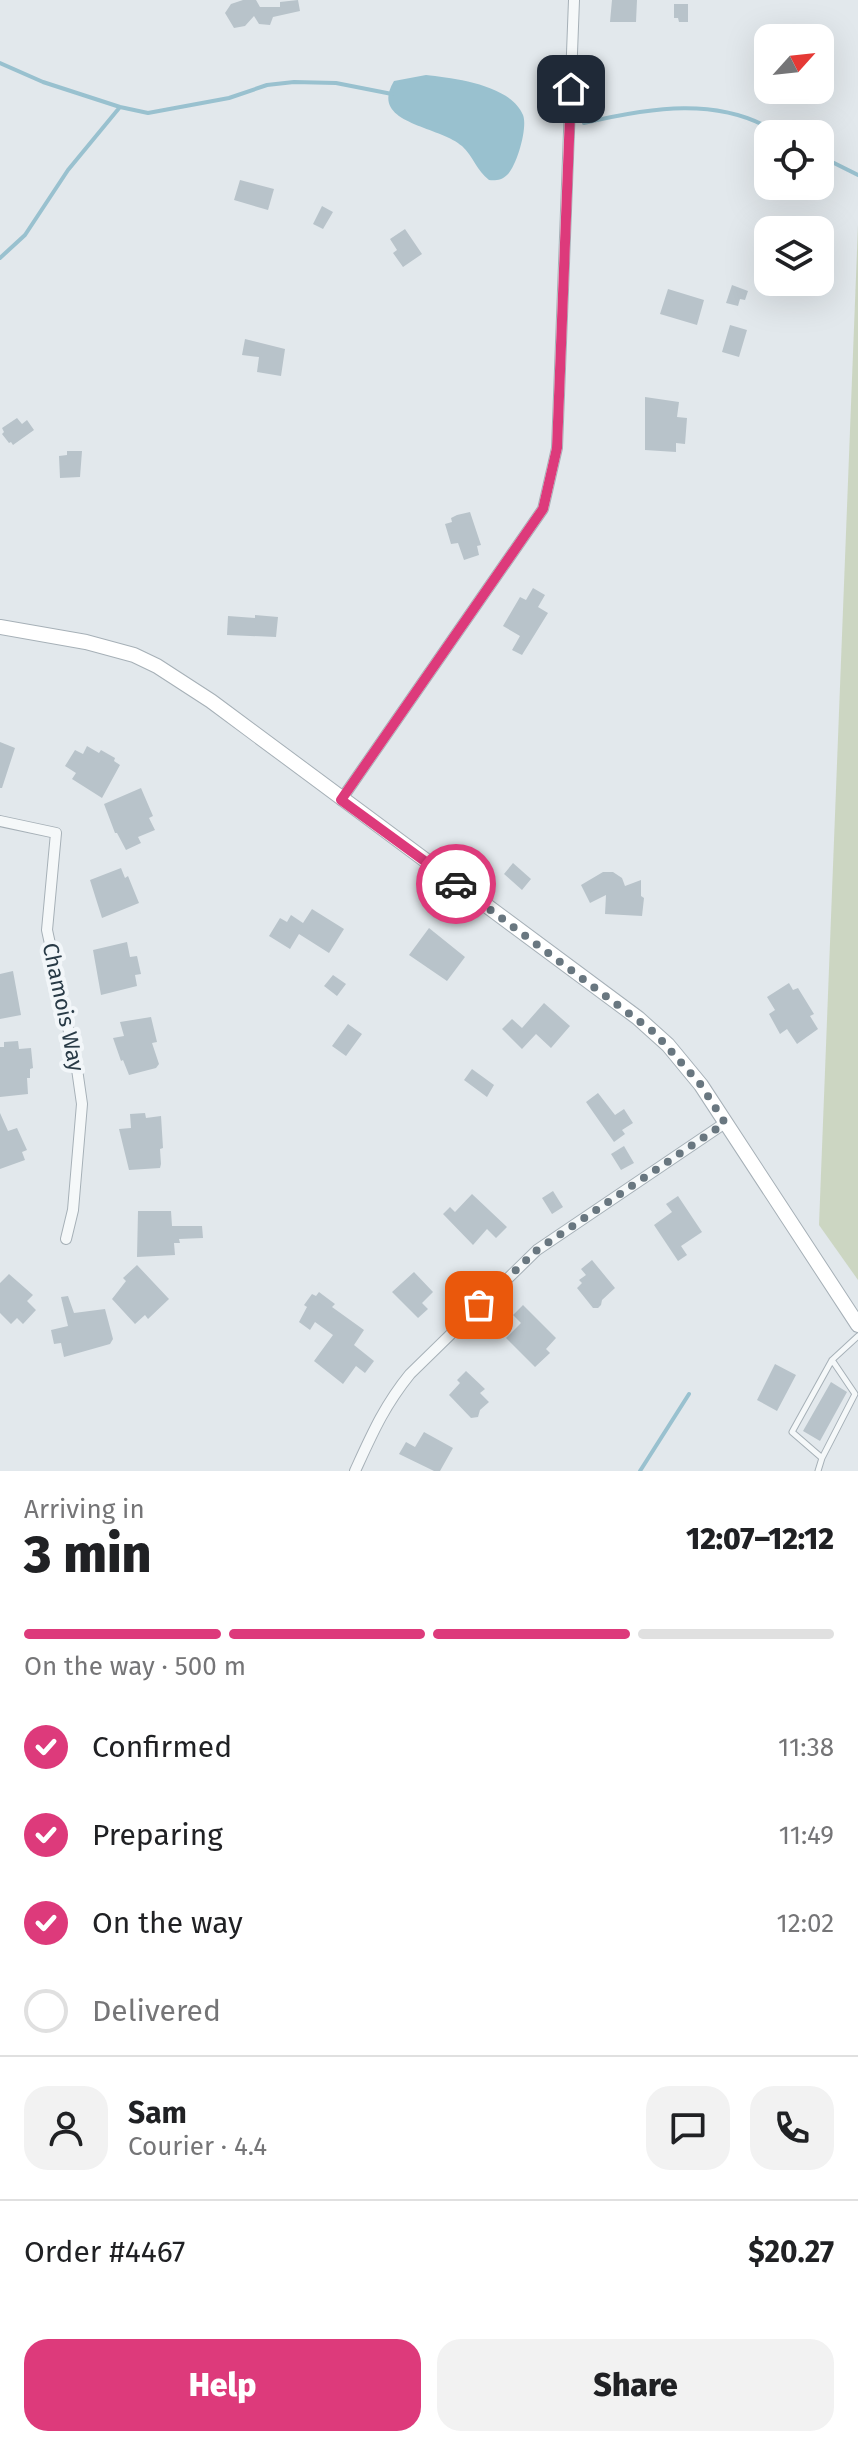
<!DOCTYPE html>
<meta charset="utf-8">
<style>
:root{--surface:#fff;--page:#f2f2f2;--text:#202124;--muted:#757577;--line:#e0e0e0;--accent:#dd3a7b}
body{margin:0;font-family:"Fira Sans",sans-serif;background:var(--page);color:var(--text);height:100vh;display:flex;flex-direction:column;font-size:30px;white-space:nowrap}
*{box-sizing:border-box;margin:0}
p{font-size:26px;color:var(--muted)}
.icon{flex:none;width:44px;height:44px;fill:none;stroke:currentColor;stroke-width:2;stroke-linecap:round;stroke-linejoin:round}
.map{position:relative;height:1471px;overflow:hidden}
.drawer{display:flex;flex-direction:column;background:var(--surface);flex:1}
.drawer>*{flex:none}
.needle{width:52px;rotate:63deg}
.tools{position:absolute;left:754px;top:24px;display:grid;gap:16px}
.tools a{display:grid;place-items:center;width:80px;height:80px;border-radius:16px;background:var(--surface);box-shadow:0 8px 32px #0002;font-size:40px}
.pin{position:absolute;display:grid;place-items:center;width:68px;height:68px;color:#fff;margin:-34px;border-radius:16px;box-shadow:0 4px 12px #0006}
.courier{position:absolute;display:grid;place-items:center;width:80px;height:80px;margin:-40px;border:6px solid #dd3a7b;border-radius:50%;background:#fff;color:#222;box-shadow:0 2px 10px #0007}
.headline em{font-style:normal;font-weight:800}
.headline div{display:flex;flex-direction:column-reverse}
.headline{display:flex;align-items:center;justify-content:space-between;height:136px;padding:0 24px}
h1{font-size:52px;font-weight:800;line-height:60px}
.bar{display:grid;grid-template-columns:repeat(4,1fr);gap:12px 8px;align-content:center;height:96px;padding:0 24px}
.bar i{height:10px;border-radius:6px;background:var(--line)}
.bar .selected{background:var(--accent)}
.bar p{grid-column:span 4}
.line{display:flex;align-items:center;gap:20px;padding:0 24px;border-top:2px solid var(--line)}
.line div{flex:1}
.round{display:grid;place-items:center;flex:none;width:84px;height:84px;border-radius:24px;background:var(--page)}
ol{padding:0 24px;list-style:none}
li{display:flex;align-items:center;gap:24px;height:88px}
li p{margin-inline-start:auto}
li .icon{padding:8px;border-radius:50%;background:var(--accent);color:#fff;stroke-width:4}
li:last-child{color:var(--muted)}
li i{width:44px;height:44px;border:4px solid var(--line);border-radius:50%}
.button{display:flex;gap:16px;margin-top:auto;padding:16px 24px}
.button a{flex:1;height:92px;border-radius:24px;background:var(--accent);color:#fff;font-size:32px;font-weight:800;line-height:92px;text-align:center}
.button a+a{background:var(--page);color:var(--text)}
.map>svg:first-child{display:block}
.green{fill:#ccd6c2}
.water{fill:#99c1cf}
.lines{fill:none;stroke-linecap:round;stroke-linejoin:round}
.stream{stroke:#99c1cf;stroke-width:4}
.building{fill:#b8c3ca}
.lane-casing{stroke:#a6b0b7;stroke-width:7}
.street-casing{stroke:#a6b0b7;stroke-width:12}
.secondary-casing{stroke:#a6b0b7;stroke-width:16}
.lane{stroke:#f5f8f9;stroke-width:5}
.street{stroke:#f5f8f9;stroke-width:10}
.secondary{stroke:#fff;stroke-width:14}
.done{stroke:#697780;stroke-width:8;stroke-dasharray:0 14.4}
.route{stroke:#dd3a7b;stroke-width:10}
.labels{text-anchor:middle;stroke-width:8;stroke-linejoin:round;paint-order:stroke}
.street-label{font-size:22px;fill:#283a46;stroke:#f2f6f9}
</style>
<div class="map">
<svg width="858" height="1471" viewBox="0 0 858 1471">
<rect width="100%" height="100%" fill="#e2e8ec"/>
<path class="green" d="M 858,225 L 858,1280 L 819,1225 Z"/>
<path class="water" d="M 426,75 C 454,78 511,85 523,115 C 528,127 517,166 507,175 C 502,180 495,181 489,180 C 477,171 473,156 462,146 C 438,125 368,124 394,81 Z"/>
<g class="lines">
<path class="stream" d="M 0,63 L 43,82 L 120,107 L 148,113 L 229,98 L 267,85 L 294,82 L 336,83 L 392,94
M 584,123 C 648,108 721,95 779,134
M 820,156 L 858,175
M 0,258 L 25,235 L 68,170 L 120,107
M 640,1471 L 689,1394"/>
</g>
<path class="building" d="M 243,0 L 256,0 L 260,7 L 280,7 L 280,2 L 298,0 L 300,11 L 273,17 L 270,25 L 259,24 L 254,16 L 245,26 L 234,28 L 225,13 L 231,4 Z
M 612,0 L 637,0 L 636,22 L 610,22 Z
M 674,4 L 688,4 L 688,22 L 679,22 L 678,18 L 674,18 Z
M 796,24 L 803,38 L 765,38 Z
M 240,180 L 274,189 L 268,210 L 234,200 Z
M 322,206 L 333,212 L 323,229 L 313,224 Z
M 405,229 L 422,254 L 403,267 L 393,253 L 397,250 L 390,239 Z
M 732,285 L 748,291 L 745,300 L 740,299 L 738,306 L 726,303 Z
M 668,289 L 704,300 L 697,325 L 660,314 Z
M 730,325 L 747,330 L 739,357 L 722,352 Z
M 245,339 L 285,349 L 281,376 L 257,372 L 259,357 L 242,355 Z
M 645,397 L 679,402 L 677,417 L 687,418 L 685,444 L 676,443 L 676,452 L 645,450 Z
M 17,418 L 22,424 L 27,420 L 34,430 L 13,445 L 11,442 L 9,443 L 2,434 L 4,432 L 2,428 Z
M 67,451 L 82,451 L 80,477 L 60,478 L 59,456 L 67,455 Z
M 470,512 L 481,545 L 477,546 L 479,555 L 464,560 L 458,543 L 451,544 L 445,524 L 452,522 L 451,518 L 457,515 Z
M 533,588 L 545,595 L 538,607 L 548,613 L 522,655 L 512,650 L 520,636 L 503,626 L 520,597 L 526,600 Z
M 255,615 L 278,617 L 276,637 L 227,635 L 228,616 L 255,618 Z
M 0,742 L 15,748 L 2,788 L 0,788 Z
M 87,746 L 99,753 L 101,750 L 115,758 L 114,761 L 120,765 L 102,798 L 72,779 L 76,773 L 65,766 L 75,750 L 83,754 Z
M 141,788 L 153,816 L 149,818 L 155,830 L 138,837 L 141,843 L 126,850 L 117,833 L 115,833 L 104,804 Z
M 513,863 L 531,879 L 522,890 L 504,874 Z
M 121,868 L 125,878 L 128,876 L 139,903 L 102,918 L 90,880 Z
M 603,872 L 613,872 L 622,878 L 625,886 L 641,880 L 641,896 L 644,898 L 642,916 L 605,914 L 606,895 L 590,903 L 581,885 Z
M 312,909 L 344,929 L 329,953 L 299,934 L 290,949 L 269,936 L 280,918 L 287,922 L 291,915 L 303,923 Z
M 429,928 L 465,957 L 447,981 L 409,955 Z
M 127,942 L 130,957 L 137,956 L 141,974 L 135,975 L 137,986 L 101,995 L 93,950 Z
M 13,971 L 21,1015 L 0,1019 L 0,974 Z
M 333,975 L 346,984 L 337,996 L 324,986 Z
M 789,983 L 793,990 L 798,988 L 814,1014 L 810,1016 L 818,1029 L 797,1044 L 787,1029 L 780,1034 L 769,1014 L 775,1010 L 767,997 Z
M 544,1003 L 570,1026 L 551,1048 L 536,1034 L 522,1049 L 502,1029 L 512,1019 L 522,1028 Z
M 151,1017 L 157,1042 L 152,1043 L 159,1064 L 156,1068 L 129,1075 L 123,1060 L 121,1061 L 113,1038 L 124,1036 L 120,1022 Z
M 348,1024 L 362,1034 L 346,1056 L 332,1046 Z
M 18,1041 L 19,1049 L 31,1048 L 33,1068 L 30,1069 L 30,1078 L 27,1078 L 28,1094 L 0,1097 L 0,1047 L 4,1047 L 4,1042 Z
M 472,1069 L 494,1085 L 487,1097 L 464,1080 Z
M 598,1093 L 615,1115 L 624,1109 L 633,1123 L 622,1130 L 625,1134 L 614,1142 L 586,1102 Z
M 0,1113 L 8,1131 L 17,1128 L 27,1150 L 22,1152 L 25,1160 L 0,1169 Z
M 145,1113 L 146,1118 L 161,1116 L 163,1148 L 160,1149 L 161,1164 L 160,1168 L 129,1170 L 119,1129 L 131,1128 L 130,1114 Z
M 624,1146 L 634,1163 L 621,1170 L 611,1154 Z
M 553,1191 L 563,1207 L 552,1214 L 542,1198 Z
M 472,1194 L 507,1227 L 496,1238 L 487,1229 L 473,1245 L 443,1214 L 450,1207 L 455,1212 Z
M 678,1196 L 702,1232 L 681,1246 L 687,1255 L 678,1261 L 654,1225 L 672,1212 L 666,1204 Z
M 138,1211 L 171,1211 L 172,1226 L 202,1226 L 203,1238 L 179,1239 L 180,1243 L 174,1243 L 175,1255 L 137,1257 Z
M 592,1260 L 615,1288 L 602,1300 L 601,1305 L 598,1308 L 593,1308 L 577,1288 L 582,1283 L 579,1280 L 586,1275 L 581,1269 Z
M 137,1265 L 169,1299 L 148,1319 L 145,1315 L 135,1324 L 112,1299 L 126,1281 L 123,1278 Z
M 414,1272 L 433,1292 L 422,1303 L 428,1309 L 418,1318 L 392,1292 Z
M 9,1274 L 33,1295 L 27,1301 L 36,1310 L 23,1324 L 17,1318 L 11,1324 L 0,1313 L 0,1283 Z
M 319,1292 L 335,1304 L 332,1307 L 364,1330 L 354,1345 L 374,1361 L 365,1373 L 356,1366 L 343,1384 L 314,1361 L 333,1335 L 315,1322 L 310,1330 L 299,1322 L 307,1307 L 304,1305 L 312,1294 L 316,1296 Z
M 68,1296 L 74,1313 L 105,1309 L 113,1339 L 110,1344 L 64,1357 L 61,1343 L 54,1344 L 51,1330 L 68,1326 L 61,1297 Z
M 523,1305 L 556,1338 L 546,1349 L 550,1353 L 535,1367 L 506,1338 L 521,1323 L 513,1315 Z
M 775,1364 L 796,1375 L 777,1411 L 757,1400 Z
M 466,1371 L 485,1389 L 480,1393 L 489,1402 L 480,1410 L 478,1417 L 471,1418 L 449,1395 L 460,1383 L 457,1380 Z
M 831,1382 L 847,1392 L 820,1441 L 803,1431 Z
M 424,1432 L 453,1448 L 440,1471 L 434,1471 L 399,1454 L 406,1442 L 415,1447 Z"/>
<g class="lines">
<defs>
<path id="lane" d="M 822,1458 L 855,1394 L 832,1360
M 818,1471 L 822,1458 L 792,1432 L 832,1360 L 858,1336"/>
<path id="street" d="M 341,800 L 543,509 L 557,448 L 574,0
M 0,821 L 56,833 L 47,930 L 77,1069 L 82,1104 L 73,1210 L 66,1239
M 355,1471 C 372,1434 384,1406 410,1374 L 537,1250 L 725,1123"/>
<path id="secondary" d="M 0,627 L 86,642 L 134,655 L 157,666 L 211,701 L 638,1018 L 668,1045 L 701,1085 L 858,1325"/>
</defs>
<use href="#lane" class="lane-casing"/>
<use href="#street" class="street-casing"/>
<use href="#secondary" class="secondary-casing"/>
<use href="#lane" class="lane"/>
<use href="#street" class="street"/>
<use href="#secondary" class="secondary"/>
</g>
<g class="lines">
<path class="done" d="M 456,884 L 655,1033 L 701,1085 L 725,1123 L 537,1250 L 479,1305"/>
<path class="route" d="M 456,884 L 341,800 L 543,509 L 557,448 L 571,89"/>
</g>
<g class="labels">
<g class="street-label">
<text transform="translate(64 1007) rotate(78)" y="8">Chamois Way</text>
</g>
</g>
</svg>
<div class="tools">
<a><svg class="needle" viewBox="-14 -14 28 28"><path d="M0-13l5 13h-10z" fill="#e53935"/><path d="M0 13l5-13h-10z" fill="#757577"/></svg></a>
<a><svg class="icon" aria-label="locate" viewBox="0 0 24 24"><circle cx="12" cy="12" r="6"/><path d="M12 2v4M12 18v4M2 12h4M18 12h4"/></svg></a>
<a><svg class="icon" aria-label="layers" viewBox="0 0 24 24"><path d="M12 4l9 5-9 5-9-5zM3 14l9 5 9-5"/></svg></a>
</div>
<div class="pin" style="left:479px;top:1305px;background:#ea580c"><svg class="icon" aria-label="bag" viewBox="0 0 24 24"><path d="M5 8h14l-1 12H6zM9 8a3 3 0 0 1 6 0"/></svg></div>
<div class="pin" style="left:571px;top:89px;background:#1f2937"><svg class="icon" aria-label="home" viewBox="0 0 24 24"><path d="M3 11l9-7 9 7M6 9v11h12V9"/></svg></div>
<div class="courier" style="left:456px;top:884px"><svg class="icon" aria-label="car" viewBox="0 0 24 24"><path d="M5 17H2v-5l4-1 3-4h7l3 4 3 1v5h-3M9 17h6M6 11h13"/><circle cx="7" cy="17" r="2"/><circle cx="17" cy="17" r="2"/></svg></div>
</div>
<section class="drawer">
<div class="headline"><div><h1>3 min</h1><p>Arriving in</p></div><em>12:07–12:12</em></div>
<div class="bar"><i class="selected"></i><i class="selected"></i><i class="selected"></i><i></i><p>On the way · 500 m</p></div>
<ol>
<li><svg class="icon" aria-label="check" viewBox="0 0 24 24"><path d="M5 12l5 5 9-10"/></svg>Confirmed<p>11:38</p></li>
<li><svg class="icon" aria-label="check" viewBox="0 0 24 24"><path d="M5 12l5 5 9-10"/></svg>Preparing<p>11:49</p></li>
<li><svg class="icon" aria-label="check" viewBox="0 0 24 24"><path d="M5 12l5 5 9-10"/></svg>On the way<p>12:02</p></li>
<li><i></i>Delivered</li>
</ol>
<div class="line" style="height:144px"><a class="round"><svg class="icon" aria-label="person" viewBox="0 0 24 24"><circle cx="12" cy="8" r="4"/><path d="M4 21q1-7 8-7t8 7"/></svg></a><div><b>Sam</b><p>Courier · 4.4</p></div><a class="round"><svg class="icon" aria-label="chat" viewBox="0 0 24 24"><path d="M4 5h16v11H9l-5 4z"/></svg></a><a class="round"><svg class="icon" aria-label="phone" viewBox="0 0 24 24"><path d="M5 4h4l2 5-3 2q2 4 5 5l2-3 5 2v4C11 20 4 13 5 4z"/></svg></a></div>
<div class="line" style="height:104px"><div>Order #4467</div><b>$20.27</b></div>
<div class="button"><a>Help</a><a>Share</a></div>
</section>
